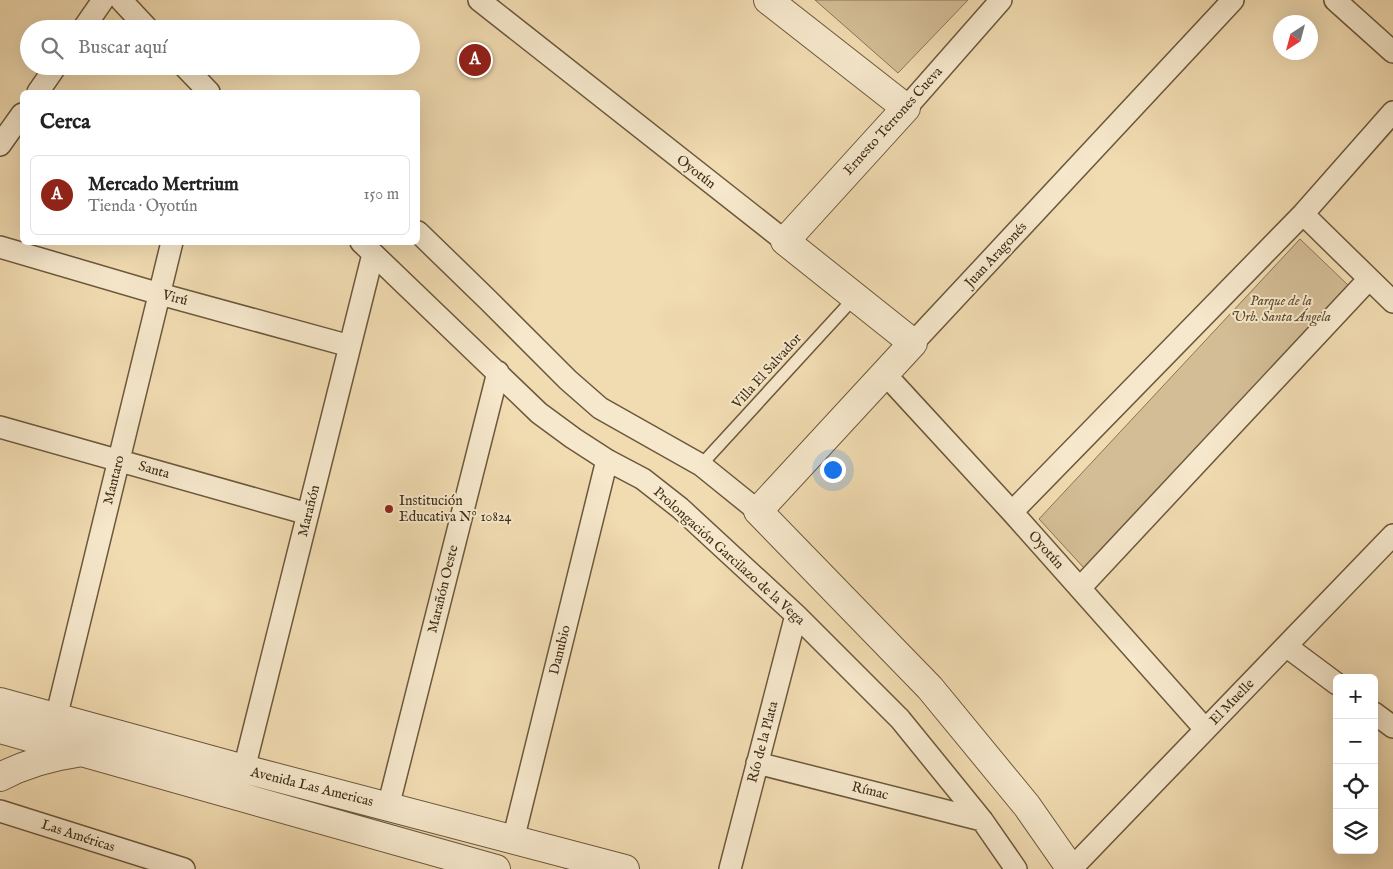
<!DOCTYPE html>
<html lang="es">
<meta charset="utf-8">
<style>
body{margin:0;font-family:"IM FELL English",serif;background:#f6f6f6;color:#222}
.controls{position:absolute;right:15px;bottom:15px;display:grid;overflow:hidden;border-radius:8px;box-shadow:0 5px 20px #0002}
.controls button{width:45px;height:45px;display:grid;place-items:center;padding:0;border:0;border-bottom:1px solid #e0e0e0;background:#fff;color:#222;font:25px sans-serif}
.compass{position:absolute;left:1273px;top:15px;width:45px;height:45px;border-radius:50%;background:#fff;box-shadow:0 5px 20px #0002;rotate:216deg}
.you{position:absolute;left:832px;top:469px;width:18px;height:18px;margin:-12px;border:4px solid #fff;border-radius:50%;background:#1a73e8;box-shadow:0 0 0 8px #1a73e833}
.badge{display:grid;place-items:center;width:32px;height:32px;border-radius:50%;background:#8f2418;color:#fff;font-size:16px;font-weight:700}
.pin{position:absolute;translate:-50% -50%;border:2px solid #fff;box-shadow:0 1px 5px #0006}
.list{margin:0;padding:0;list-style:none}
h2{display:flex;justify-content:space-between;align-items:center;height:65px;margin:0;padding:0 20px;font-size:21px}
h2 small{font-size:16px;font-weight:400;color:#767676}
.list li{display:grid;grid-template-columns:32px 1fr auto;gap:15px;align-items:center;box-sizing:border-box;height:80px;margin:0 10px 10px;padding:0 10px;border:1px solid #e0e0e0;border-radius:8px}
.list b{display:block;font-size:19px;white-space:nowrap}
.list p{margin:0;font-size:16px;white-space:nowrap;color:#767676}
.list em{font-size:16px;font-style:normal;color:#767676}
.icon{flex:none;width:28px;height:28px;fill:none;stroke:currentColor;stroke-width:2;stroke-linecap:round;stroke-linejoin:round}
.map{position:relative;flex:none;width:1393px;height:869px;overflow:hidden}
.search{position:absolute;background:#fff;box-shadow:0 5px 20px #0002;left:20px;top:20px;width:400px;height:55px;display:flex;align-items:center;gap:12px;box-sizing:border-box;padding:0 18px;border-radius:28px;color:#767676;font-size:19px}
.panel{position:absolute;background:#fff;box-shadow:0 5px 20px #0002;left:20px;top:90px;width:400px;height:155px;border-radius:8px}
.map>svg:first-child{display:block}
</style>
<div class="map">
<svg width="1393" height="869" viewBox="0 0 1393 869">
<rect width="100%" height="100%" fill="#f1dbb1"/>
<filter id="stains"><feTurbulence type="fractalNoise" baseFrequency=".004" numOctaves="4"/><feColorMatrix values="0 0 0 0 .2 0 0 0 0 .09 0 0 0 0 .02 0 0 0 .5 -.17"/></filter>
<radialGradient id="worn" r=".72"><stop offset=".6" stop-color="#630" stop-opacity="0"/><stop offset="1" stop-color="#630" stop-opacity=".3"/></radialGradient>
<path fill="#d3bd96" stroke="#897556" d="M815 0H968L898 73Z
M1300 239 1349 286 1084 568 1039 519Z"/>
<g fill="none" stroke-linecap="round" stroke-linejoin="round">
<g stroke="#6c583c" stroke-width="14">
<path id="service" d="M701 465 855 297"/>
</g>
<g stroke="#6c583c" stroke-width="24">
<path id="minor" d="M121 0 148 29
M479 0 785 241
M1335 0 1393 52
M83 29 103 0
M184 66 209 92
M38 92 56 66
M906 108 1001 0
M0 145 22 114
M1303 214 1393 302
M418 232 488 300 568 380 600 408 701 465 758 511
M361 242 539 413 573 438 607 460 643 479 680 508 796 615 900 719 982 820 1016 869
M0 247 160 294 350 346
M913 343 1233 0
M885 374 1012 512 1205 729
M0 427 308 514
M1012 512 1303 214 1393 112
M1080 588 1369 279
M1286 646 1337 684
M1374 713 1393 727
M56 718 172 242
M757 763 982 820
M244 769 373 254
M388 807 498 372
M0 811 184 869
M513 840 607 460
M730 869 796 615
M1071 869 1393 535"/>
</g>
<g stroke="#6c583c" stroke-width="30">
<path id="tertiary" d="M768 0 906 108 785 241 913 343 758 511 930 688 1027 806 1071 869
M0 702 244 769 625 869
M0 729 496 869
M0 777C25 764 49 757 77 753"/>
</g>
<use href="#service" stroke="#f6e8cc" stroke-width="11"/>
<use href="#minor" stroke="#f6e8cc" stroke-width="21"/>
<use href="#tertiary" stroke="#f6e8cc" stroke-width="28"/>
</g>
<circle fill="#8f2418" stroke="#f6e8cc" stroke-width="2" cx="389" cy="509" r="5"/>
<g text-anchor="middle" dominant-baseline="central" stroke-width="4" stroke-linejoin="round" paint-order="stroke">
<g font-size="14" fill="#3f2d15" stroke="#f6e8cc">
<text transform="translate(893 121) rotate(-48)">Ernesto Terrones Cueva</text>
<text transform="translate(696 172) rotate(38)">Oyotún</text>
<text transform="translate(996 255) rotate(-47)">Juan Aragonés</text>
<text transform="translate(175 298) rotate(15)">Virú</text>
<text transform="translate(767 371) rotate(-48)">Villa El Salvador</text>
<text transform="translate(154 470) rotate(16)">Santa</text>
<text transform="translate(114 480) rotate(-76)">Mantaro</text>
<text transform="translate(309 511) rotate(-76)">Marañón</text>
<text transform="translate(1046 550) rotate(48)">Oyotún</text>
<text transform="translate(729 556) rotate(42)">Prolongación Garcilazo de la Vega</text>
<text transform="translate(443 589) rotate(-76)">Marañón Oeste</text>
<text transform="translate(560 650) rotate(-76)">Danubio</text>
<text transform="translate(1232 702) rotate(-46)">El Muelle</text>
<text transform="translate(763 742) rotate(-75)">Río de la Plata</text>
<text transform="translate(312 787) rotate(14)">Avenida Las Americas</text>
<text transform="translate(870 791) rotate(14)">Rímac</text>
<text transform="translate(78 836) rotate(18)">Las Américas</text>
</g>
<g font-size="14" font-style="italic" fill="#5d4a2f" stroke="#f6e8cc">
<text x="1281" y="301">Parque de la<tspan x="1281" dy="16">Urb. Santa Ángela</tspan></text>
</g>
<g font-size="14" fill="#3f2d15" stroke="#f6e8cc" text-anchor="start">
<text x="399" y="501">Institución<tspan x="399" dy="16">Educativa Nº 10824</tspan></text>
</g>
</g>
<rect width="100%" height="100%" filter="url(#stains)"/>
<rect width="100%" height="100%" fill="url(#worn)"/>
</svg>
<div class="controls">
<button>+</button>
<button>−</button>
<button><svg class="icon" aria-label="locate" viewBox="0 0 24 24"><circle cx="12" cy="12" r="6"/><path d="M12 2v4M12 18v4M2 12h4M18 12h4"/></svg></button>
<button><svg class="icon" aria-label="layers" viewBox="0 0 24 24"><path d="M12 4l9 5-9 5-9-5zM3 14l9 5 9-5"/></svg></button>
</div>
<svg class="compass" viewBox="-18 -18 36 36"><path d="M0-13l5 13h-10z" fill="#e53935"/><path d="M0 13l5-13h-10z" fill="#767676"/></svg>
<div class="you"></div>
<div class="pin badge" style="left:475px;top:60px">A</div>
<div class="search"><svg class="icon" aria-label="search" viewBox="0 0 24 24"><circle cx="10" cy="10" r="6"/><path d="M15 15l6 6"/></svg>Buscar aquí</div>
<section class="panel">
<h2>Cerca<small></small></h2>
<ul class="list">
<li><span class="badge">A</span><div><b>Mercado Mertrium</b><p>Tienda · Oyotún</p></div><em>150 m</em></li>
</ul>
</section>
</div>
